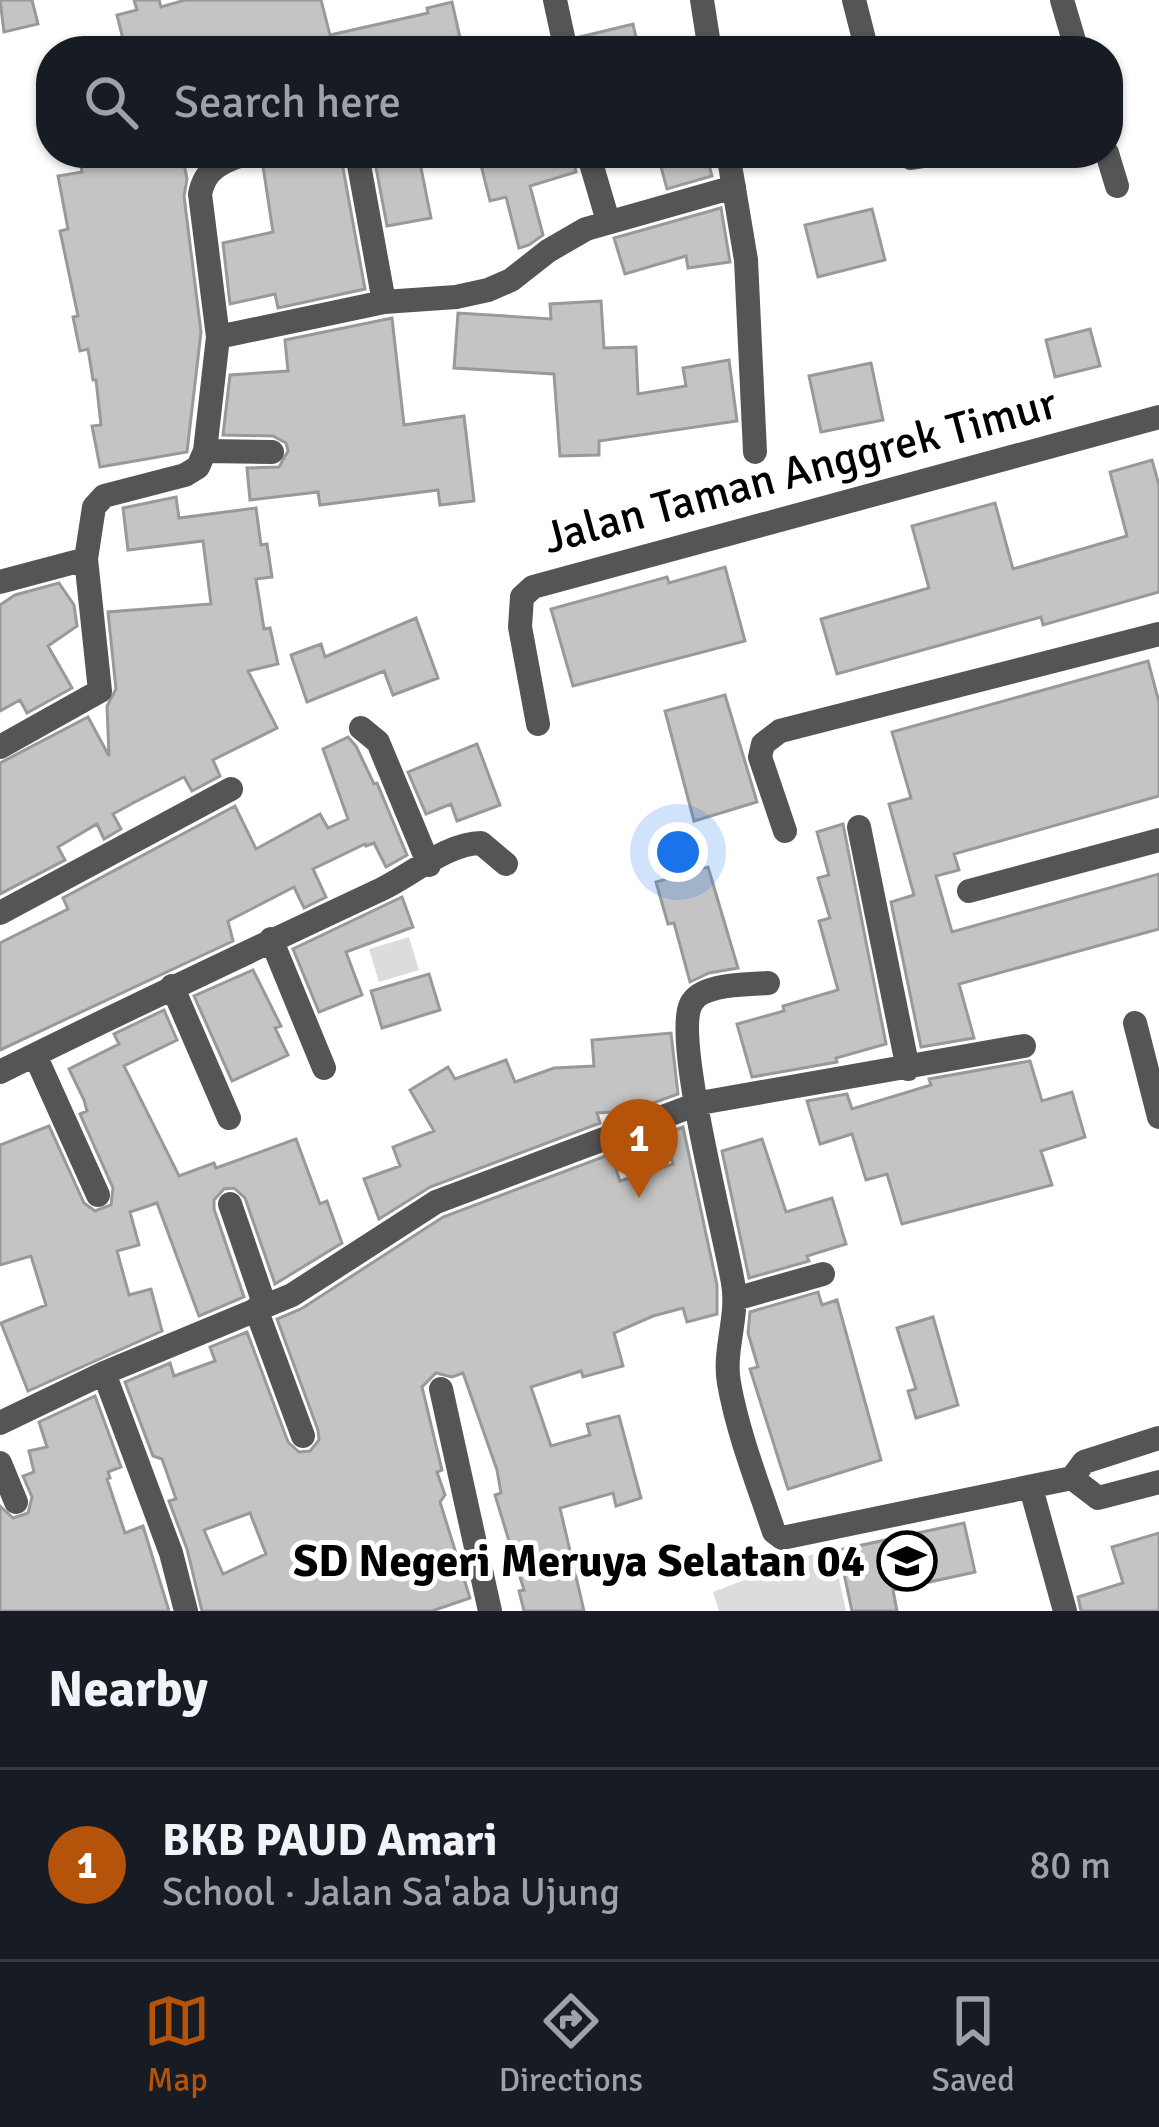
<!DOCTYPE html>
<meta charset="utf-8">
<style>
body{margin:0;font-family:Signika,sans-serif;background:#242831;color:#f1f3f6}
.you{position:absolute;left:678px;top:852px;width:42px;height:42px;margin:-30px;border:9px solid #fff;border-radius:50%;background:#1a73e8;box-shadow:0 0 0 18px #1a73e833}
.badge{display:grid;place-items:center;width:78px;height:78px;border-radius:50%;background:#b45309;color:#fff;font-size:39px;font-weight:700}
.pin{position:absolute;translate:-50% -99px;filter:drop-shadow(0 3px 6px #0008)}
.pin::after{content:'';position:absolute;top:63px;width:42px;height:36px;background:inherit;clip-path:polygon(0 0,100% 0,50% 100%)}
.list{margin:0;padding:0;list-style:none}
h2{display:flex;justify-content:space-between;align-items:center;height:156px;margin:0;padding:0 48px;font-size:51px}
h2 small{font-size:39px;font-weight:400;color:#9ea1a6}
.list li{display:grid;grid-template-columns:78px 1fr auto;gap:36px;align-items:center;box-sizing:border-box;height:192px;padding:0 48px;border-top:3px solid #363941}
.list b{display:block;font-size:45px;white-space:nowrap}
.list p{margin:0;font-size:39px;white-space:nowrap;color:#9ea1a6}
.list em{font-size:39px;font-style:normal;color:#9ea1a6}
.icon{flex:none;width:66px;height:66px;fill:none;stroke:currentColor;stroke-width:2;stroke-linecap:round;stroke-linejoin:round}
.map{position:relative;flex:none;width:1159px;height:1611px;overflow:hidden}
.search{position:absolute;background:#171b24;box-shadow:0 3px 9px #0004;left:36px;right:36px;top:36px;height:132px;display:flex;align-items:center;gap:30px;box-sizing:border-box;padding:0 42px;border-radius:48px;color:#9ea1a6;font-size:45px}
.sheet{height:348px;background:#171b24}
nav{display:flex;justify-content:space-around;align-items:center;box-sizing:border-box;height:168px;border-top:3px solid #363941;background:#171b24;font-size:33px;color:#9ea1a6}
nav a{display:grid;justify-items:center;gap:6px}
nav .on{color:#b45309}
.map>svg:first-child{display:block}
</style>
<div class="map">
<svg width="1159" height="1611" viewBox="0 0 1159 1611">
<rect width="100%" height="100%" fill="#fff"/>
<path fill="#dcdcdc" d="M409 937 419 970 379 982 369 949Z
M832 1547 846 1611H719L713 1592Z"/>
<path fill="#c4c4c4" stroke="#999" stroke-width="3" fill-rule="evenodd" d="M0 0H32L38 24 4 32Z
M134 0H159L161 7 185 0H321L330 35 428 13 427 8 452 2 463 51H126L117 15 137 10Z
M633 24 639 51H582L580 37Z
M79 153H182L187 179 184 196 201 332 187 452 100 467 92 426 101 425 96 380H93L88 349 80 351 73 317 78 316 60 231 68 229 58 176 82 172Z
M261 153H304V162L348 153 343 168 365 289 278 308 275 294 230 304 223 243 273 232Z
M370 153H418L431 218 387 226 375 162Z
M478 153H572L576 172 530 186 543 235 529 245 519 248 506 197 490 201Z
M706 154 712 176 667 189 661 167Z
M721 208 730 262 688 268 686 256 625 274 614 238Z
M872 209 885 260 818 277 805 225Z
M601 301 604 348 636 347 638 394 686 386 683 368 729 360 737 421 599 441V455L560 456 554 374 454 368 458 313 551 319 550 304Z
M392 318 404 425 464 416 474 501 440 505 438 490 320 505 318 492 250 500 247 468 279 467 288 451 286 443 273 436 223 435 230 375 288 371 285 340Z
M1090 329 1100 366 1055 377 1046 340Z
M871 363 883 420 821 432 809 376Z
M1152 460 1159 485V592L1043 625 1041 617 837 674 821 619 929 588 912 526 995 503 1013 569 1127 536 1110 472Z
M176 497 179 518 256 508 261 545 267 544 272 577 256 579 264 629 270 628 278 664 248 671 277 728 213 760 220 776 192 791 184 777 133 803 113 814 121 829 104 839 97 824 58 847 65 860 0 894V763L88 717 109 756 107 706 116 689 108 612 211 604 203 541 128 550 123 508Z
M725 567 745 641 573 686 551 609 667 577 669 583Z
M59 583 74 605 77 626 48 646 72 688 27 713 20 700 0 711V605L15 595Z
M416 618 438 678 393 695 384 671 307 702 291 655 321 644 325 657Z
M1148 661 1159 702V796L954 854 959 870 936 876 952 932 1159 874V929L959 984 974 1038 921 1047 891 902 914 895 889 804 911 798 892 732Z
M725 695 757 802 694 821 665 711Z
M348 737 356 746 374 784 377 783 407 855 386 867 374 843 366 846 365 844 313 869 326 897 304 908 294 887 228 921 233 941 0 1050V943L68 909 63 898 235 806 256 849 320 814 328 828 348 819 323 749Z
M477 744 500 805 457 821 451 804 426 814 408 772Z
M843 824 886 1044 836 1058 837 1062 752 1077 737 1024 784 1011 783 1006 838 990 819 921 830 918 818 878 829 875 817 832Z
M708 867 738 968 709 973 690 982 674 923 668 924 656 882Z
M402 897 413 927 346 952 362 995 319 1012 293 949Z
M253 970 281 1026 275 1028 288 1055 232 1081 194 996Z
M429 974 440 1010 382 1028 371 991Z
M164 1010 177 1040 124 1066 179 1176 214 1163 216 1168 296 1139 320 1204 327 1201 342 1243 275 1284 245 1198 234 1188 224 1189 214 1200V1209L244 1297 199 1316 157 1203 130 1212 139 1245 117 1251 129 1295 151 1289 162 1331 28 1391 1 1323 46 1305 31 1256 0 1265V1145L49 1126 84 1203 95 1211 111 1205 113 1188 80 1114 87 1111 84 1100 69 1069 119 1044 114 1034Z
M671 1033 678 1094 631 1111 597 1113 600 1123 430 1187 379 1219 364 1179 400 1166 393 1147 434 1131 410 1090 448 1067 455 1079 506 1060 515 1082 554 1068 594 1066 592 1040Z
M1030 1061 1042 1101 1072 1092 1085 1137 1041 1151 1052 1185 902 1224 887 1174 866 1180 852 1134 820 1144 807 1101 847 1094 852 1109 931 1085 929 1079Z
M683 1127 717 1285V1314L687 1322 683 1308 653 1316 614 1333 623 1366 583 1377 581 1371 531 1387 551 1446 590 1435 587 1424 619 1416 641 1498 616 1506 613 1493 560 1508 584 1611H524L519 1591 524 1590 495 1495 501 1493 497 1470 463 1373 452 1377 436 1373 422 1387 442 1470 437 1472 445 1495 440 1502 470 1598 432 1611H202L187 1549 169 1501 176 1499 162 1459 153 1456 125 1382 170 1363 174 1376 215 1361 210 1347 247 1332 288 1442 299 1452 310 1451 319 1440 318 1430 277 1319 301 1309 443 1217 611 1154 620 1181 673 1164 665 1134ZM250 1513 266 1554 223 1574 204 1530Z
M762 1139 786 1212 832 1198 846 1244 807 1256 809 1261 749 1278 722 1151Z
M818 1292 822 1305 837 1300 881 1460 788 1489 750 1369 758 1367 748 1333 750 1312Z
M933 1317 958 1405 916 1418 908 1391 916 1389 897 1328Z
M95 1396 121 1467 108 1472 110 1478 107 1479 125 1533 143 1526 169 1611H0V1506L13 1518 28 1513 32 1497 23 1476 34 1472 29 1451 47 1447 39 1422Z
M964 1523 975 1572 893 1590 897 1611H852L839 1550Z
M1159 1533V1611H1081L1078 1597 1123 1583 1112 1547Z"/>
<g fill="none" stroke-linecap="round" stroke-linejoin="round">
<path stroke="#555" stroke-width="24" d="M555 0 566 51
M702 0 710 51
M854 0 867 51
M1062 0 1077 51
M588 153 608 221
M728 153 746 260 755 452
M901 153 911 158 944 153
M1107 153 1117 186
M359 165 384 302
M218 337 384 302 456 297 488 290 511 280 548 251 586 229 734 187
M205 451 272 452
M0 582 86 559
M538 724 520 627 522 597 533 587 1159 417
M361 728 378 742 429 865
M0 747 100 691 86 559 94 507 104 496 185 475 198 467 205 451 218 337 200 194C205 168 222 162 245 154
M859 827 908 1069
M785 831 760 757 763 744 780 731 1159 634
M969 891 1159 840
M0 913 231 789
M271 939 324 1068
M768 983C747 985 701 983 691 1004 673 1038 725 1234 733 1283 739 1317 723 1350 729 1383 738 1434 758 1484 774 1532L782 1538 1072 1478
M172 986 229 1118
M1135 1023 1159 1117
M35 1055 98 1195
M0 1072C127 1009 254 949 382 889 411 875 448 843 481 843L506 864
M230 1204 265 1306
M735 1299 823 1274
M256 1309 303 1436
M104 1373 171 1553 186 1611
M441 1389 490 1611
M0 1423 104 1373 292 1295 436 1202 700 1103 1024 1046
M0 1463 16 1502
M1072 1478 1084 1462 1159 1438
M1072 1478 1098 1498 1159 1482
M1031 1488 1065 1611"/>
</g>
<defs>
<g id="school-ring" transform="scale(3)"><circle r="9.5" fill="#fff" stroke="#000" stroke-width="1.5"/><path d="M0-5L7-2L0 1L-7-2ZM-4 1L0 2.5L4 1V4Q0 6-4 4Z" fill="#000"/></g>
</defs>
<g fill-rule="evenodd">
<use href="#school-ring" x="907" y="1561"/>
</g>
<g text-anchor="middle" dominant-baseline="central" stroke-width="10" stroke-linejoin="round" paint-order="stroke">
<g font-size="45" fill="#000" stroke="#fff">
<text transform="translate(800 471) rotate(-15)">Jalan Taman Anggrek Timur</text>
</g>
<g font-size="45" font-weight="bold" fill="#000" stroke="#fff" text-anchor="end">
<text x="865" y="1561">SD Negeri Meruya Selatan 04</text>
</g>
</g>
</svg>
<div class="you"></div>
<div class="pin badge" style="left:639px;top:1198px">1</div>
<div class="search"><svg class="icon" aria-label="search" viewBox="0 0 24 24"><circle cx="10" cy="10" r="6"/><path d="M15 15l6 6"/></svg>Search here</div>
</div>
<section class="sheet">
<h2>Nearby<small></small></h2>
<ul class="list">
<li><span class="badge">1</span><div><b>BKB PAUD Amari</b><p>School · Jalan Sa'aba Ujung</p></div><em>80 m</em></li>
</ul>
</section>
<nav>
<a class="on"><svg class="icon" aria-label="map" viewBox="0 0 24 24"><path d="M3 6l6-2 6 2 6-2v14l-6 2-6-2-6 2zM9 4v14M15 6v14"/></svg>Map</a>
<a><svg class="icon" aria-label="directions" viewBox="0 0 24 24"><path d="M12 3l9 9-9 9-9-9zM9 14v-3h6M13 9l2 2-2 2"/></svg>Directions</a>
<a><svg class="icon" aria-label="saved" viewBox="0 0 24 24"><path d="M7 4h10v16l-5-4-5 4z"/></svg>Saved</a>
</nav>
